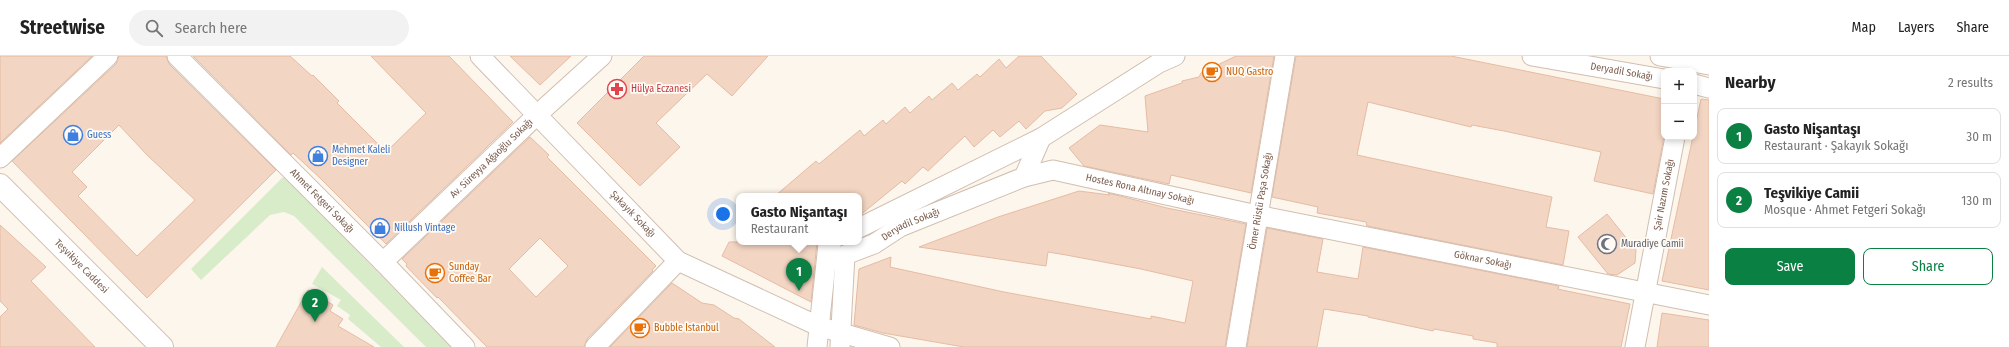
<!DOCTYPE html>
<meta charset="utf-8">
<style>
body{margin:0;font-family:"Fira Sans Condensed",sans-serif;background:#f2f2f2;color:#222}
.controls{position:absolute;right:12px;top:12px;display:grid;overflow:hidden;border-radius:8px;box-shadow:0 2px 6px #0003}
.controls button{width:36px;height:36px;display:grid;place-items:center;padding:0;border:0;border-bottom:1px solid #e0e0e0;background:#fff;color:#222;font:20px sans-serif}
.you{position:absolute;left:723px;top:158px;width:14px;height:14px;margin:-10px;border:3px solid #fff;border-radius:50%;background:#1a73e8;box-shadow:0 0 0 6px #1a73e833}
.badge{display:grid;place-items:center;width:26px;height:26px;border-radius:50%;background:#0b8043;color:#fff;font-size:13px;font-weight:700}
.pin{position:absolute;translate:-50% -33px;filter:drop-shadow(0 1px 2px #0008)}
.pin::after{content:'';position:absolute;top:21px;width:14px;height:12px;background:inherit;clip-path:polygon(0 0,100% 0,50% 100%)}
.popup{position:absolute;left:736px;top:137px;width:126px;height:52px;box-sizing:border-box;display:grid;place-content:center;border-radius:8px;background:#fff;filter:drop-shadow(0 1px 3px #0005);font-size:13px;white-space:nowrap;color:#767676}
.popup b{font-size:15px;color:#222}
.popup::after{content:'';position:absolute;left:50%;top:100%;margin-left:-8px;border:8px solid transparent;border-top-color:#fff}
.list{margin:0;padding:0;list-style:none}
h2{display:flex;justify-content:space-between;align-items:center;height:52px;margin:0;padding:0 16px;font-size:17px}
h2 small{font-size:13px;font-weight:400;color:#767676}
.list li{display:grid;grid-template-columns:26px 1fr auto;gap:12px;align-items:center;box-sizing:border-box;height:56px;margin:0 8px 8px;padding:0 8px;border:1px solid #e0e0e0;border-radius:8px}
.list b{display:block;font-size:15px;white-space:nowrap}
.list p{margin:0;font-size:13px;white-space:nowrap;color:#767676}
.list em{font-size:13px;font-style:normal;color:#767676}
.actions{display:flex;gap:8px;padding:12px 16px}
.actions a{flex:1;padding:9px 0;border:1px solid #0b8043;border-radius:8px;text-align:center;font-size:14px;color:#0b8043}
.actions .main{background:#0b8043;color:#fff}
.icon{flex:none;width:22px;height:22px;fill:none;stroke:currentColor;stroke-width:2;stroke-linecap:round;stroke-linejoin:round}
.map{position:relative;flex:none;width:1709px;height:291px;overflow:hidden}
header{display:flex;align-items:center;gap:24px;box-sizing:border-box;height:56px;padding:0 20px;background:#fff;border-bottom:1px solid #e0e0e0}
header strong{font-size:19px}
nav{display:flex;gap:22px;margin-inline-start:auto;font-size:14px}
.search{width:280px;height:36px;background:#f2f2f2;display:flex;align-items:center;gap:10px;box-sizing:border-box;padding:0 14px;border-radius:22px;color:#767676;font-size:15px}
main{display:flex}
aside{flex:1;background:#fff}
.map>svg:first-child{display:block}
</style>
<header>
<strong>Streetwise</strong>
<div class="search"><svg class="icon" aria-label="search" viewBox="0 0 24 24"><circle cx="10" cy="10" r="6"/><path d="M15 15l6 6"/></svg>Search here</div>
<nav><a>Map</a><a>Layers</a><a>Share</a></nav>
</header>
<main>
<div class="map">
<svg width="1709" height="291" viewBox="0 0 1709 291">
<rect width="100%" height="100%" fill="#fdf6ec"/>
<path fill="#d8ecc9" d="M284 120 451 291H426L294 160 284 156 270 159 201 224 191 213Z
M322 211 404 291H381L348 263 350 259 337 250 341 244 312 228Z"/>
<path fill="#f3d5c3" stroke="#e6bba3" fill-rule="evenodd" d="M0 0H92L0 87Z
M119 0H166L169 8 276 114 147 242 12 105 116 8ZM119 69 147 99 195 144 137 200 78 140 87 131 72 116Z
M193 0H290L312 20 313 19 339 45 337 47 386 96 426 57 371 0H449L513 66 386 188 320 122 293 97 291 99Z
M510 0H571L540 29Z
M644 0H768L732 40 707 18 656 67 680 91 640 130 577 67Z
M1019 0H1041L1077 38 1062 52 1045 55 1026 73 1019 65 1000 81 993 74 974 91 965 80 928 115 923 111 905 128 902 125 859 160V140H775L816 105 819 108 860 74 864 80 883 64 886 68 905 51 910 57 929 40 932 44 952 27 958 34 977 18 980 21 999 3 1006 12Z
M1236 0H1274L1251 137 1171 119 1169 128 1084 110 1069 92 1100 69 1148 76 1145 40 1182 27V25L1199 21 1201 17Z
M1296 0H1451L1664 43V80L1653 138 1594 125 1601 96 1504 75 1472 69 1471 71 1368 46 1357 99 1552 141 1546 171 1569 175 1563 209 1367 170 1366 166 1317 157 1318 151 1272 141Z
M1701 43 1709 44V234L1662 225Z
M530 81 549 99 547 101 656 210 652 214 653 215 587 283 584 291H487L438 241 437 242 406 210 407 208 402 203ZM540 182 568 210 536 241 509 213Z
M1079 135 1110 139 1108 137 1167 152 1246 168 1225 291H964L883 277 854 269 859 213 891 201 890 211 1004 236 1151 263V260L1185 267 1193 225 1141 213 1066 199 1048 196 1046 210 919 191 998 161Z
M1607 158 1636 194 1635 207 1617 219 1608 218 1578 181Z
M0 169 46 211 31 225 95 291H0V261L8 253 0 245Z
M1267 172 1323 183 1317 216 1358 223 1363 191 1559 230 1558 233 1562 234 1630 248 1621 291H1497V287L1473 283V280L1434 273 1433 275 1368 261V260L1324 253 1317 291H1247Z
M729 186H817L811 246 722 200Z
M672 227 702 247 714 249 734 262 739 263 775 291H610Z
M308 234 333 249 330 255 343 263 338 270 374 291H276Z
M1662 257 1709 264V291H1657Z"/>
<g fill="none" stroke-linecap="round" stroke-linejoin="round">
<g stroke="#d1beb0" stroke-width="21">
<g id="minor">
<path id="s1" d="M177 0 383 206 465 291"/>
<path id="s2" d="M480 0 678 205 818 270 890 291"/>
<path id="s3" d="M1532 0 1664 23"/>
<path d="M1660 0 1709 9"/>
<path d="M1694 28 1709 32"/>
<path d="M0 102 108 0"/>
<path id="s4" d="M1024 121 1053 114 1257 159 1709 249"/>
<path d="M859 172 1041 82 1159 7 1175 0"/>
<path id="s5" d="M383 206 538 58 602 0"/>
<path id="s6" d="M840 290 845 199 874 188 900 171 1024 121 1041 82"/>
<path d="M595 291 678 205"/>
<path d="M817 291 828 188 832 186"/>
<path id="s7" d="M1236 291 1285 0"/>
<path id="s8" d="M1635 291 1675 81"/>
</g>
</g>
<g stroke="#d6c0b0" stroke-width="24">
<g id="secondary">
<path id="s9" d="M0 129 162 291"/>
</g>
</g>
<use href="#minor" stroke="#fff" stroke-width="19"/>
<use href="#secondary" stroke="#fff" stroke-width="22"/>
</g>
<defs>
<g id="cafe-ring" transform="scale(1)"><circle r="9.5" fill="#fffaf3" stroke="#e8710a" stroke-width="1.5"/><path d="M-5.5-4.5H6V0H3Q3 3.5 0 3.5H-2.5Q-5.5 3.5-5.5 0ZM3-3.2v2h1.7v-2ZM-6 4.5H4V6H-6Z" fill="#e8710a"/></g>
<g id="pharmacy-ring" transform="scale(1)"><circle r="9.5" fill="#fffaf3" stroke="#e0444e" stroke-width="1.5"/><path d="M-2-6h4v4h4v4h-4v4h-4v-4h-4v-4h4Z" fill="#e0444e"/></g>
<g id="shop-ring" transform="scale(1)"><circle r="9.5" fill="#fffaf3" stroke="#3f7fe0" stroke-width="1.5"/><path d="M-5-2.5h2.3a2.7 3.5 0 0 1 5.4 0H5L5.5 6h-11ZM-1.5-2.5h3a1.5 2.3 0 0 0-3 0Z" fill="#3f7fe0"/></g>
<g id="mosque-ring" transform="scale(1)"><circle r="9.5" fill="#fffaf3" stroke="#6b7280" stroke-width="1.5"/><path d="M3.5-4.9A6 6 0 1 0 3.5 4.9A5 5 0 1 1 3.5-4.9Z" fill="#6b7280"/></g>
</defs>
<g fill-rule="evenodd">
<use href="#cafe-ring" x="1212" y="16"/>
<use href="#pharmacy-ring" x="617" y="33"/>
<use href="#shop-ring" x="73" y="79"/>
<use href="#shop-ring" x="318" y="100"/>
<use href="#shop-ring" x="380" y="172"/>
<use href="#mosque-ring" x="1607" y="188"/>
<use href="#cafe-ring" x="435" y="217"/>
<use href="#cafe-ring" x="640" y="272"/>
</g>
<g text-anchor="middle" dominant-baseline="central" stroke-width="3.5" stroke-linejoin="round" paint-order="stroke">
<g font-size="10" fill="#c56008" stroke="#fffaf3" text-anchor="start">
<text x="1226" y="16">NUQ Gastro</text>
<text x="449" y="211">Sunday<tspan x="449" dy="12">Coffee Bar</tspan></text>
<text x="654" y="272">Bubble Istanbul</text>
</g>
<g font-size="10" fill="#7a5c4d" stroke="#fffaf3">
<text stroke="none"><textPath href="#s3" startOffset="91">Deryadil Sokağı</textPath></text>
<text stroke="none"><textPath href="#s5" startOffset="150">Av. Süreyya Ağaoğlu Sokağı</textPath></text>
<text stroke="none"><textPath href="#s4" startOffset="119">Hostes Rona Altınay Sokağı</textPath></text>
<text stroke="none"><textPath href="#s8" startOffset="155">Şair Nazım Sokağı</textPath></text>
<text stroke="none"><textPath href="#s1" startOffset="205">Ahmet Fetgeri Sokağı</textPath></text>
<text stroke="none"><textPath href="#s7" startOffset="148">Ömer Rüstü Paşa Sokağı</textPath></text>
<text stroke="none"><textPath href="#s2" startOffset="220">Şakayık Sokağı</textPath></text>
<text stroke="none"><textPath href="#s6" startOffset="164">Deryadil Sokağı</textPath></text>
<text stroke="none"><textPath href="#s4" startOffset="469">Göknar Sokağı</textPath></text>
<text stroke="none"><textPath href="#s9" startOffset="115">Teşvikiye Caddesi</textPath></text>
</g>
<g font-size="10" fill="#be3a42" stroke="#fffaf3" text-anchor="start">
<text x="631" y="33">Hülya Eczanesi</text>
</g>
<g font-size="10" fill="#366cbe" stroke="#fffaf3" text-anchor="start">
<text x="87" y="79">Guess</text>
<text x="332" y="94">Mehmet Kaleli<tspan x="332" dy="12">Designer</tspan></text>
<text x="394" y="172">Nillush Vintage</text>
</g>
<g font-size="10" fill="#5b616d" stroke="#fffaf3" text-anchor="start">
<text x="1621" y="188">Muradiye Camii</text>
</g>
</g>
</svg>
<div class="controls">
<button>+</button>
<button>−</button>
</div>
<div class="you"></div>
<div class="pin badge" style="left:799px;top:235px">1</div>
<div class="popup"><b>Gasto Nişantaşı</b>Restaurant</div>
<div class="pin badge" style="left:315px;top:266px">2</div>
</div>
<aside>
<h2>Nearby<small>2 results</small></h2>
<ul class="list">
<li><span class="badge">1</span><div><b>Gasto Nişantaşı</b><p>Restaurant · Şakayık Sokağı</p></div><em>30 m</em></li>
<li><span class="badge">2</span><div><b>Teşvikiye Camii</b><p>Mosque · Ahmet Fetgeri Sokağı</p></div><em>130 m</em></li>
</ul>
<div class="actions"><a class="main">Save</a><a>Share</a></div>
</aside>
</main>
